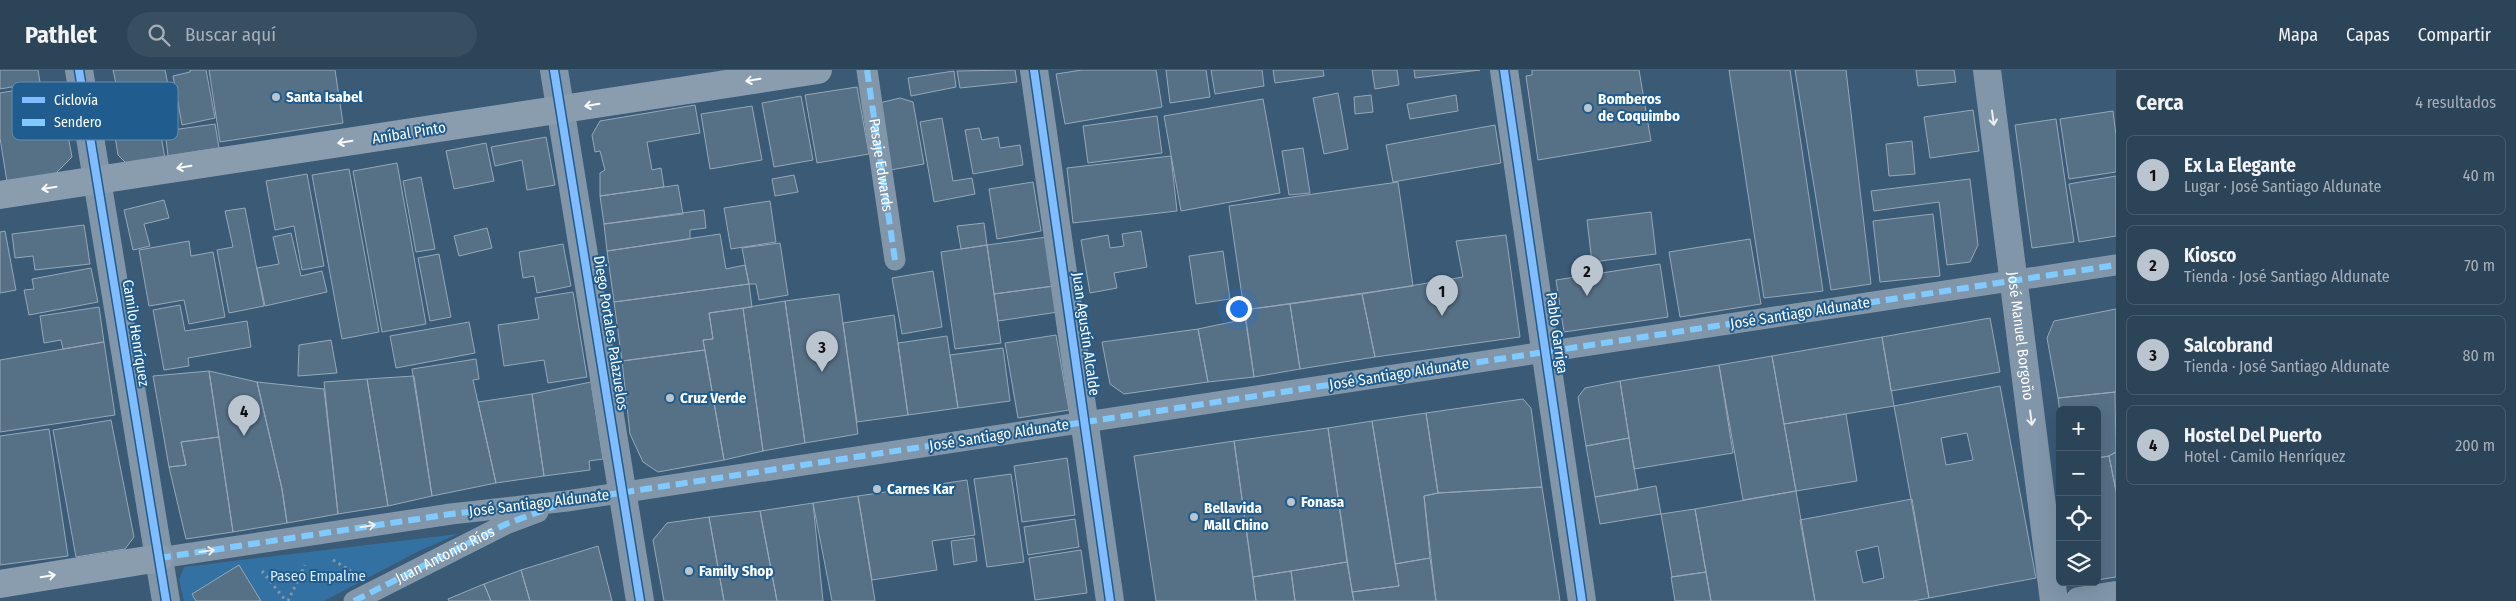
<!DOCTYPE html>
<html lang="es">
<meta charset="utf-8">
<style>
body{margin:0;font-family:"Fira Sans Condensed",sans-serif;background:#384e61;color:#f1f3f6}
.controls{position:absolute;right:15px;bottom:15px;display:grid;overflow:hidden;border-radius:8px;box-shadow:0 5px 20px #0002}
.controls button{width:45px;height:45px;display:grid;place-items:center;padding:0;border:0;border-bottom:1px solid #485c6e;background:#2c4458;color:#f1f3f6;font:25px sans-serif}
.you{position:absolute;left:1238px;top:238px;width:18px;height:18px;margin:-12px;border:4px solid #fff;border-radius:50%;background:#1a73e8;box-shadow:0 0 0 8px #1a73e833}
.badge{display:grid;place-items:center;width:32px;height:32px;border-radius:50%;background:#bac5cf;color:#111;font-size:16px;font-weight:700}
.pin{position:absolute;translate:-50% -41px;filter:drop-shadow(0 1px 2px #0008)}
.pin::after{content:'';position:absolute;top:26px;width:18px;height:15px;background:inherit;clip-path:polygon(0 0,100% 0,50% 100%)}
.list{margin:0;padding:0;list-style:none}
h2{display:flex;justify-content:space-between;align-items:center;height:65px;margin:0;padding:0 20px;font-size:21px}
h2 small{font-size:16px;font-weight:400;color:#a6b0ba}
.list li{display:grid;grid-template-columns:32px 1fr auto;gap:15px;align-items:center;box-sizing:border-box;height:80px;margin:0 10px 10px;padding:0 10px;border:1px solid #485c6e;border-radius:8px}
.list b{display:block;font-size:19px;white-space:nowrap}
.list p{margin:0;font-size:16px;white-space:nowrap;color:#a6b0ba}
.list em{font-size:16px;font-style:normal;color:#a6b0ba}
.icon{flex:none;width:28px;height:28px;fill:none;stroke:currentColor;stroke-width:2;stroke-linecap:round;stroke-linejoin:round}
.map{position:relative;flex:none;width:2116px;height:531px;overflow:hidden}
header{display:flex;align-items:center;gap:30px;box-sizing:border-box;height:70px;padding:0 25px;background:#2c4458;border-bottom:1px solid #485c6e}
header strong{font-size:24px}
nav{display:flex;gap:28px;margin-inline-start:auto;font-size:18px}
.search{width:350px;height:45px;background:#384e61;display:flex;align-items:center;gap:12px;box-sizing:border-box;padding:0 18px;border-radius:28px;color:#a6b0ba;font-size:19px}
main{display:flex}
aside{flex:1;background:#2c4458}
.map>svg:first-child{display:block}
</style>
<header>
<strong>Pathlet</strong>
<div class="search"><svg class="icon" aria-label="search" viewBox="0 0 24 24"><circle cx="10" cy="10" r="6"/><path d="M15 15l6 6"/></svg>Buscar aquí</div>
<nav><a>Mapa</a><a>Capas</a><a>Compartir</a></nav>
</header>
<main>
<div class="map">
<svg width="2116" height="531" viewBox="0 0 2116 531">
<rect width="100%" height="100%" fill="#3a5a76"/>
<path fill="#3371a3" d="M458 464 419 481 324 531H184L179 510 184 497Z"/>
<path fill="#567086" stroke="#96a8b8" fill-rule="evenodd" d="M0 0H38L40 12 0 19Z
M113 0H165L169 20 120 31Z
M190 0H206L215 48 182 55 173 6 190 2Z
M209 0H335L343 53 220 72Z
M1015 0 1017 12 960 18 957 1Z
M1082 0H1156L1162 37 1065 54 1056 4Z
M1166 0H1206L1210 27 1170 33Z
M1211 0H1262L1264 16 1215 24Z
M1273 0H1323L1324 6 1275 13Z
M1372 0H1397L1399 15 1375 19Z
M1414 0H1480L1415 8Z
M1532 0H1639L1651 71 1538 90 1526 6 1532 5Z
M1729 0H1790L1823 221 1764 228Z
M1795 0H1846L1871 214 1831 220Z
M1916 0H1954L1956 12 1918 16Z
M954 1 956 17 911 26 908 8Z
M58 13 72 87 55 104 7 112 0 68V23Z
M857 17 869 84 817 93 805 25Z
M1338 23 1348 79 1324 84 1313 28Z
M1371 25 1373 42 1355 44 1354 27Z
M1456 25 1458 41 1410 49 1407 34Z
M801 26 813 90 774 97 762 33Z
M900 28 913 32 924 94 885 101 875 34Z
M1263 29 1280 123 1181 141 1164 46Z
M695 35 700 63 647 72 652 100 661 98 664 117 600 126V103L605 100 600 81 595 82 592 65 600 51Z
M752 36 762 90 710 99 701 44Z
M1973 40 1979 81 1930 88 1924 47Z
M2113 41 2116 65V102L2069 109 2060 49Z
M1157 46 1162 83 1088 93 1083 56Z
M158 47 165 89 128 95 118 85 113 54Z
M942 48 953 111 972 108 975 124 934 132 920 52Z
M2056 49 2074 172 2032 178 2015 55Z
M215 54 219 78 168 86 165 61Z
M1495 55 1501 93 1393 112 1386 75Z
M979 58 982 70 998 67 1000 78 1020 75 1023 95 973 104 965 60Z
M546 67 555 115 527 120 522 90 495 96 491 77Z
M1912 71 1915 104 1889 106 1886 74Z
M486 73 494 111 454 119 446 81Z
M1303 78 1310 123 1289 125 1282 81Z
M1171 86 1177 141 1073 153 1067 98Z
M397 93 426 254 382 262 353 101Z
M349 99 379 262 342 269 312 105Z
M307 104 324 196 302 200 294 156 275 160 266 111Z
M794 105 798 122 775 126 772 109Z
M2116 106V166L2079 172 2069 114Z
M421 107 435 179 416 182 403 111Z
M1970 109 1978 175 1970 192 1947 195 1939 132 1874 141 1871 121Z
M1033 112 1041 161 997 169 989 119Z
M1398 112 1413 216 1244 240 1229 136Z
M678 115 683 144 604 154 600 126Z
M164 130 169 148 144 154 150 176 133 180 124 140Z
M770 131 776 172 731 179 724 138Z
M245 138 264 236 229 243 217 180 233 177 225 141Z
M704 140 706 158 690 160V169L607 181 604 154Z
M1651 142 1656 184 1592 192 1587 150Z
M1933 144 1940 206 1880 212 1873 151Z
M984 153 987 175 961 179 957 156Z
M84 155 90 194 35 200 33 186 15 188 12 164Z
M487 158 492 178 459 186 454 166Z
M5 161 16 220 0 223V162Z
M1141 161 1147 197 1114 203 1117 218 1090 223 1081 170 1108 165 1110 178 1124 176 1122 164Z
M291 163 301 206 322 201 327 222 265 236 257 198 279 194 273 167Z
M720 164 726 199 745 195 749 214 614 232 607 181Z
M1506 165 1520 267 1375 287 1362 224 1463 207 1456 171Z
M1047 167 1054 216 994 224 987 175Z
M1750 169 1761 234 1680 247 1669 182Z
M189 171 191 186 213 182 225 247 189 254 184 230 149 236 139 180Z
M780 173 788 225 759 230 756 214H749L742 178Z
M563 174 571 216 537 223 534 206 523 208 519 182Z
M987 175 1001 273 955 279 941 182Z
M1223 181 1230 229 1196 234 1189 186Z
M439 184 451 247 430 251 418 188Z
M1660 194 1668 247 1564 262 1556 210Z
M91 198 98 232 29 245 24 220 34 219 32 209Z
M933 201 942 257 902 264 892 208Z
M749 214 752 237 709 243 713 269 703 270 705 280 622 291 614 232Z
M1054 216 1058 242 998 251 994 224Z
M573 222 587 307 548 313 544 290 504 296 498 255 539 249 535 228Z
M839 224 858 364 805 373 785 231Z
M1362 224 1375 287 1300 299 1290 234Z
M785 231 805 373 763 381 743 238Z
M1290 234 1300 299 1254 307 1244 240Z
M180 235 185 261 247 251 251 277 188 288 189 296 164 300 153 240Z
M99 237 104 272 63 279 61 270 44 273 40 246Z
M743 238 763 381 724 390 703 270 713 269 709 243Z
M2116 239V322L2058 328 2047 268 2054 251Z
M894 245 908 345 857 352 843 253Z
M1990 248 2000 302 1891 321 1882 267Z
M1246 249 1254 307 1208 312 1198 259Z
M469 252 475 283 396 298 390 266Z
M1198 259 1208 312 1124 324 1110 314 1102 272Z
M1056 265 1069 340 1018 348 1005 273Z
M947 266 958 338 908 345 898 273Z
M1882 267 1894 336 1784 354 1772 286Z
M331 270 337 303 298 306 299 275Z
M104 272 115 345 0 362V290Z
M1003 278 1010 331 958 338 950 285Z
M705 280 724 390 658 402 643 392 630 364 622 291Z
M1772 286 1796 421 1743 430 1719 295Z
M476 289 479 309 473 310 496 413 432 426 412 299Z
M1719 295 1733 383 1634 399 1620 311Z
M209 301 257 312 282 419 287 453 233 462Z
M209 301 219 367 181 372 186 395 169 397 153 306Z
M414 306 432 426 388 436 367 309Z
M367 309 388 436 338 444 324 312Z
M1620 311 1629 368 1586 376 1578 327 1585 318Z
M257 312 324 319 338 444 287 453 282 419Z
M591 312 603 389 589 391 590 400 544 406 532 324Z
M2000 316 2036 508 1929 528 1894 336ZM1967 363 1973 390 1946 395 1941 368Z
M2115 322 2116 382 2109 386 2097 388V340H2060V342L2058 328Z
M532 324 544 406 496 413 478 332Z
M1523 329 1531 338 1542 417 1438 423 1426 343Z
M1426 343 1438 423 1424 426 1430 488 1395 494 1372 351Z
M1846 344 1857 411 1796 421 1784 354Z
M111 350 134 467 125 479 76 487 53 360Z
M1372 351 1399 516 1352 522 1328 358Z
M1328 358 1347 492 1253 507 1234 371Z
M49 359 68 486 0 495V366Z
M219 367 233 462 186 469 169 397 186 395 181 372Z
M1629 368 1638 420 1595 427 1586 376Z
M1234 371 1256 531H1156L1134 386Z
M2116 382V421L2109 386Z
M2109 386 2116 421V507L2097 510V388Z
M1067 388 1075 445 1022 452 1014 396Z
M1011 404 1024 492 987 497 974 409Z
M967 410 975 465 932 471 937 500 872 510 858 426Z
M1656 416 1661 444 1600 454 1595 427Z
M1542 417 1560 531H1436L1424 426 1438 423Z
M1796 421 1815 531H1711L1695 439Z
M858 426 875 531H832L813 433Z
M1912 429 1929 528 1913 531H1815L1800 450ZM1878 476 1884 508 1863 513 1856 481Z
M813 433 823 531H777L760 441Z
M1695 439 1706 502 1672 507 1661 444Z
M760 441 777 531H724L709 447Z
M709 447 724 531H664L653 470 667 453Z
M1075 449 1079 477 1028 485 1024 457Z
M974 468 977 491 954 495 951 471Z
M598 476 612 531H530L521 500Z
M1081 480 1087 523 1035 530 1029 488Z
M1430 488 1436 531H1354L1352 522 1399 516 1395 494Z
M1347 492 1354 531H1295L1291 501Z
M239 495 261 531H196L192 524Z
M521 500 530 531H491L484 514Z
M1291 501 1295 531H1256L1253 507Z
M1706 502 1711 531H1675L1671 507Z
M484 514 491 531H449L448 529Z"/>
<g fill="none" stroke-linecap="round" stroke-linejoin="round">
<path stroke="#8197a9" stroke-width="3" stroke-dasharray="2.5 4" stroke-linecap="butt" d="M333 490 351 501
M262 501 286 531
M288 531 305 495"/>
<path stroke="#8197a9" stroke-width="21" d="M867 0 895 190
M159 488 451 444 567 431 2116 195
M354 531 506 454 538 442"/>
<g stroke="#8197a9" stroke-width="28">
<path d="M1034 0 1110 531"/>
<path d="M1504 0 1582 531"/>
<path id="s1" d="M1987 0 2054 531"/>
</g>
<path stroke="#8197a9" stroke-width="28" d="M79 0 166 531
M554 0 640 531
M2079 531 2116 525"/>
<path stroke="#899dae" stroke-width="28" d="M0 125 818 0
M0 514 159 488"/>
<g stroke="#80caff" stroke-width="6" stroke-dasharray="12 6" stroke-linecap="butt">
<path id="s2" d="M867 0 895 190"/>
<path d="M159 488 451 444 567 431 2116 195"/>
<path id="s3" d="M354 531 506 454 555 436"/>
</g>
<g stroke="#215c8f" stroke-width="11">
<path id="cycleway" d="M79 0 166 531
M554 0 640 531
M1034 0 1110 531
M1504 0 1582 531"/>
</g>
<use href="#cycleway" stroke="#80bcff" stroke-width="8"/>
</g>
<defs><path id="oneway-shaft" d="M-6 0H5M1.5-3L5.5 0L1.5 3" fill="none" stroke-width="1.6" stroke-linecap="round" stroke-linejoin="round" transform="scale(1.25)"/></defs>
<g stroke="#f9fafb">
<use href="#oneway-shaft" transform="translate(753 10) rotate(171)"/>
<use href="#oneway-shaft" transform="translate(592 35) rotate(171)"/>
<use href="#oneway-shaft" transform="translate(345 72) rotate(171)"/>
<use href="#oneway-shaft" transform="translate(184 97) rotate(171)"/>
<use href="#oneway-shaft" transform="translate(49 118) rotate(171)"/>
<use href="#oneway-shaft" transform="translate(48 506) rotate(-9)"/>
</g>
<g stroke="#eceff2">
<use href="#oneway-shaft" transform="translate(1993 48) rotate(82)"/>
<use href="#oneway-shaft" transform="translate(2031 348) rotate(83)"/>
<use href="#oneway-shaft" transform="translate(368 456) rotate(-9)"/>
<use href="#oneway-shaft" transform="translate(207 481) rotate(-8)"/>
</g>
<g fill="#bac5cf" stroke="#215c8f" stroke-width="2">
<circle cx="276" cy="27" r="5"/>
<circle cx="1588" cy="38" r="5"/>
<circle cx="670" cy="328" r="5"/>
<circle cx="877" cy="419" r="5"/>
<circle cx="1291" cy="432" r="5"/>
<circle cx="1194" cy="447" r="5"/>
<circle cx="689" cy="501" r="5"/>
</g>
<g text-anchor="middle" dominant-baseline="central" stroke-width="4" stroke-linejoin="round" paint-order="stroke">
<g font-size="15" font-weight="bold" fill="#fff" stroke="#215c8f" text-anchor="start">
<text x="286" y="27">Santa Isabel</text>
<text x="1598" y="29">Bomberos<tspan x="1598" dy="17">de Coquimbo</tspan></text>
<text x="680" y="328">Cruz Verde</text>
<text x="887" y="419">Carnes Kar</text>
<text x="1301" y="432">Fonasa</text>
<text x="1204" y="438">Bellavida<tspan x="1204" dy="17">Mall Chino</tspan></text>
<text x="699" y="501">Family Shop</text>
</g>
<g font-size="15" fill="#fff" stroke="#215c8f">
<text transform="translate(409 63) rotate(-9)">Aníbal Pinto</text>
<text stroke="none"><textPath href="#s2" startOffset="96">Pasaje Edwards</textPath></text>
<text transform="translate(1800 243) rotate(-9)">José Santiago Aldunate</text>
<text transform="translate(136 263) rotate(81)">Camilo Henríquez</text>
<text transform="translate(611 263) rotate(81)">Diego Portales Palazuelos</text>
<text transform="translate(1557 263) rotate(82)">Pablo Garriga</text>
<text transform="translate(1086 264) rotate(82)">Juan Agustín Alcalde</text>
<text stroke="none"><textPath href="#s1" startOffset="268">José Manuel Borgoño</textPath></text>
<text transform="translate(1399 304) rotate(-9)">José Santiago Aldunate</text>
<text transform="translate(999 365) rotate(-9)">José Santiago Aldunate</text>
<text transform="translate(539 433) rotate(-7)">José Santiago Aldunate</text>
<text stroke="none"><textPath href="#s3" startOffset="102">Juan Antonio Ríos</textPath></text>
</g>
<g font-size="15" fill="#d6e9f9" stroke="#215c8f">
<text x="318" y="506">Paseo Empalme</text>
</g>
</g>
<rect x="12" y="12" width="166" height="58" rx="8" fill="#215c8f" stroke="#648db1" stroke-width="1"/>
<rect x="22" y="27" width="23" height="6" fill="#80bcff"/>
<rect x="22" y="49" width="23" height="7" fill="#80caff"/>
<g font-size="14" fill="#fff">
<text x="54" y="35">Ciclovía</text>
<text x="54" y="57">Sendero</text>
</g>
</svg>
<div class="controls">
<button>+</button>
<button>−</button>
<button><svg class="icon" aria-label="locate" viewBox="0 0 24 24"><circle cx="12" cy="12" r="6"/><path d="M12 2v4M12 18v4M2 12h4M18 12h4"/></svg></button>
<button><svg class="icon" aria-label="layers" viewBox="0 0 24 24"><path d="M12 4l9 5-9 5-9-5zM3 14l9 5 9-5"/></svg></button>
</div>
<div class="you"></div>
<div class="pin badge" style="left:1442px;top:246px">1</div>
<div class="pin badge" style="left:1587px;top:226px">2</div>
<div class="pin badge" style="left:822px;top:302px">3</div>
<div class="pin badge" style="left:244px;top:366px">4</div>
</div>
<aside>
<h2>Cerca<small>4 resultados</small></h2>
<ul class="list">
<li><span class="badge">1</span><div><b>Ex La Elegante</b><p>Lugar · José Santiago Aldunate</p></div><em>40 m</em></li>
<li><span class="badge">2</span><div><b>Kiosco</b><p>Tienda · José Santiago Aldunate</p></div><em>70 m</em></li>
<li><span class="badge">3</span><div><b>Salcobrand</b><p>Tienda · José Santiago Aldunate</p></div><em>80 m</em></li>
<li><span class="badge">4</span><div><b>Hostel Del Puerto</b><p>Hotel · Camilo Henríquez</p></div><em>200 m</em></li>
</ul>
</aside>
</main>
